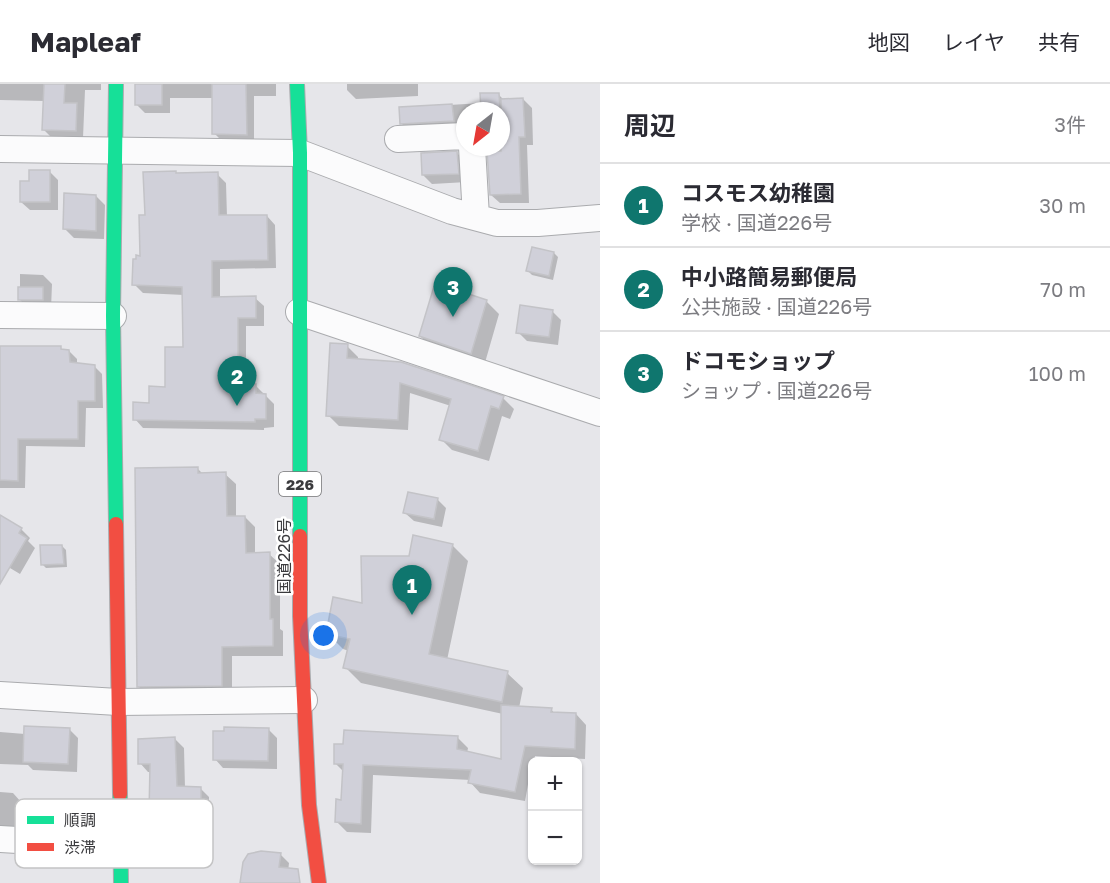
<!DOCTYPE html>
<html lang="ja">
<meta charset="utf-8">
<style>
body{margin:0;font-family:"Golos Text","Noto Sans JP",sans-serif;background:#f2f2f3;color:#2b2b33}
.controls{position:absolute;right:18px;bottom:18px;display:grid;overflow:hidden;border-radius:9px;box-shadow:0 2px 4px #0004}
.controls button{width:54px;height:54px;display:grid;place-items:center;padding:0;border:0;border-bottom:2px solid #e1e1e2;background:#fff;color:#2b2b33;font:30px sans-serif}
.compass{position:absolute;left:456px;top:18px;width:54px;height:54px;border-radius:50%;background:#fff;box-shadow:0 2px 4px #0004;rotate:211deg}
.you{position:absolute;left:324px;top:552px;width:21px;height:21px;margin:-15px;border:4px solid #fff;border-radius:50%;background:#1a73e8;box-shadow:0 0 0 9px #1a73e833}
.badge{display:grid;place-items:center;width:39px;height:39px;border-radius:50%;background:#0f766e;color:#fff;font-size:20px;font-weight:700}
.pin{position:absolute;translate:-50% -50px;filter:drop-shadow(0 2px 3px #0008)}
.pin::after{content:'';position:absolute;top:32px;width:21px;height:18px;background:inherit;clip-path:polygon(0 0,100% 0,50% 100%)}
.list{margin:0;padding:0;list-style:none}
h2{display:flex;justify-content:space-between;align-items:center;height:78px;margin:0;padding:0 24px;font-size:26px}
h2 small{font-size:20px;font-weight:400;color:#7c7c81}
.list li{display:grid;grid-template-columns:39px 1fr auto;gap:18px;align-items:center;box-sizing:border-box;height:84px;padding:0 24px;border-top:2px solid #e1e1e2}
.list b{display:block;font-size:22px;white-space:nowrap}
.list p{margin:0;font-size:20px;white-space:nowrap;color:#7c7c81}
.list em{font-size:20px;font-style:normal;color:#7c7c81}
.map{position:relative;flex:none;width:600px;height:799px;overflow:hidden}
header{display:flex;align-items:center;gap:36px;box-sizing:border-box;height:84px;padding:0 30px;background:#fff;border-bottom:2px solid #e1e1e2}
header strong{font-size:28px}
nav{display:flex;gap:33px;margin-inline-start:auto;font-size:21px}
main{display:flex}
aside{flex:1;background:#fff}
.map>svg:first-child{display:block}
</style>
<header>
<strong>Mapleaf</strong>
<nav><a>地図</a><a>レイヤ</a><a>共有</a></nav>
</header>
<main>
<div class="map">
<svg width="600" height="799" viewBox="0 0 600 799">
<rect width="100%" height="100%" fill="#e6e6ea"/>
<path fill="#0003" d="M0 0H101V6H85L83 54 51 53 43 45 45 17 0 16Z
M135 0H276V12H254V59L223 58 214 49V14H170V29H145L136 20Z
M347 0H418V12L356 15 347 6Z
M498 10 504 16 523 15 532 24 533 61H527L529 119H500L491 111 488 63H501V27H465V46L410 48 401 39 400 24 482 19Z
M457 69 466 78 467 98 432 100 423 91Z
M49 87 58 96V126H30L21 118 31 98Z
M217 90 226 99 227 133 267 132 275 141 276 184 220 185V214H255L264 222V242H246V301H255L274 320V343L264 344V346L143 344 135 335 166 304 185 265 184 211 143 209 134 200 142 173 146 132Z
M96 112 105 121 104 155 74 154 65 145Z
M554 169 558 173 553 196 532 191 528 187Z
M20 190 43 191 52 200 51 225 29 224 20 216Z
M486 217 499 230 484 282 433 265 420 252Z
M552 227 561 236 558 261 527 257 518 248Z
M347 262 358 273V277L503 314 514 325 510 335 502 332 489 377 452 366 441 355 451 322 410 309 408 346 339 342 328 331Z
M0 264H60L64 267H69L77 275V280L94 282 102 290 103 324H86L85 363 26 362 25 404H0Z
M197 384 203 390H225L236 400V433H245L255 443V470H269L280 480V545L283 547V572H232V612L149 613 138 602Z
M437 415 446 424 442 443 414 437 405 429Z
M0 433 21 445 30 454 28 457 35 464 20 490 0 478Z
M452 461 468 477 447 576 507 589 523 604 519 624 551 625 555 630H576L586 641 585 675 535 672 534 678H532L525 717 480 709 470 698 471 696 373 691 371 749 347 748 336 737 342 717 344 688 335 679 344 662 457 653 468 664 467 669 502 677 503 630 361 599 345 583 349 567 343 565 327 549 363 521 410 473Z
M62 462 66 466 67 483 46 484 42 480Z
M69 645 78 654 77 688 33 686 28 681 0 680V648L25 650Z
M268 645 277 654V685L223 684 215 675Z
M175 655 184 664 185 704H200L209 713V739L159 738 150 729 151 688H148L140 679Z
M0 708 13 709 21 718 20 748 0 747Z
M280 770 289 779 288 788 294 799H242Z"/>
<path fill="#d0d0d9" stroke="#c3c3c7" stroke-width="1.5" d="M44 0H65L64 19H77L76 47 42 46Z
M135 0H162V21H135Z
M212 0H246L247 51 212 50Z
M480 9H499L500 27H481Z
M523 14 525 53H519L521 110 490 111 487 67H501V15Z
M452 20 454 37 400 40 399 23Z
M457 67 459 90 422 91 421 69Z
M29 86H50V118H20V97H29Z
M176 87V89L218 88 219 131H267L268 176 212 177V213L256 212V234H238V300H256V309L266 310V335H255V338L133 336V318L149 319V302L165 303V263H183L182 203 132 201 133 175H136V171L140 172 139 131H145L143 88Z
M64 109 96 111V147L63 145Z
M532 163 554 168 549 192 526 187Z
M435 199 487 216 471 270 419 252Z
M18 203H43V216H18Z
M520 221 553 226 549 253 516 249Z
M330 259 348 260 347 274 401 278 504 312 499 325 491 322 478 367 439 356 451 315 400 299 398 336 326 332Z
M0 262H61V265L69 266 70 278 95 281V317H78V355H18V397L0 396Z
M198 383V389L226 388 227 432H245L246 469 270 468V535H273V562L222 563V602L137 603 135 384Z
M408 408 438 414 434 435 403 429Z
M0 431 22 444 19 449 27 454 0 500Z
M413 451 453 460 429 570 508 587 502 618 343 584 350 555 326 550 333 513 362 519 361 472H409Z
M40 461H62L64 480 41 481Z
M501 621 552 624 551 628 576 629 575 665 525 662 515 708 468 699 471 686 363 681 361 740 335 738 336 715 341 716 343 680H334V660H343L344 646 458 652 457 665 501 675Z
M24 642 70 644 68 680 23 678Z
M224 643 269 644 268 677 213 676V647H224Z
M175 653 177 702 201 703V731L149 730 150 680H138V655Z
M261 767 281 769 279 783 298 785 300 799H240L243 778 248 770Z"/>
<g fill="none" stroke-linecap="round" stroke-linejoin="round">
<g stroke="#aaabae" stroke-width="28">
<path id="street" d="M398 55 465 52
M472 63 476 133
M0 65 300 69 452 127 497 139H538L600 134
M299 228 600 329
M0 231 113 232
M0 611 118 618 304 616
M0 755 119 762"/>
</g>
<g stroke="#aaabae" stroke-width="16">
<path id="fast" d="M297 0 300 69V452
M116 440 113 232 116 0
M120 710 121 799"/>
</g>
<g stroke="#aaabae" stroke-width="16">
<path id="jam" d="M116 440 120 710
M300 452V532L309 721 319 799"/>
</g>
<use href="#street" stroke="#fbfbfc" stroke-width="26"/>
<use href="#fast" stroke="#16e098" stroke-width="14"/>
<use href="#jam" stroke="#f24e42" stroke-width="14"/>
</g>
<g text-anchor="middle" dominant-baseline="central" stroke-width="5" stroke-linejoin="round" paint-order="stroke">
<rect fill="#fff" stroke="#757577" stroke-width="1.5" x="279" y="388" width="42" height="24" rx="4.5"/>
<g font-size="15" font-weight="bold" fill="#3a3a3d">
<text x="300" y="400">226</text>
</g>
<g font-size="16" fill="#3a3a3d" stroke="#fff">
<text transform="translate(284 472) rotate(-90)">国道226号</text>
</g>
</g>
<rect x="15" y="715" width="198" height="69" rx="9" fill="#fff" stroke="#c4c4c5" stroke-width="1.5"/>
<rect x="27" y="732" width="27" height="8" fill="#16e098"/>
<rect x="27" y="759" width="27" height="8" fill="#f24e42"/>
<g font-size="16" fill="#3a3a3d">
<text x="64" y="742">順調</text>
<text x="64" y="769">渋滞</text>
</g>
</svg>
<div class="controls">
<button>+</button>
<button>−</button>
</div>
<svg class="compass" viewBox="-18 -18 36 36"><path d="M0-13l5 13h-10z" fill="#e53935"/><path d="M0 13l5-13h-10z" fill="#7c7c81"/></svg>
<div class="you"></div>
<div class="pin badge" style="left:412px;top:531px">1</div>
<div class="pin badge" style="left:237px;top:322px">2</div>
<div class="pin badge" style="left:453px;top:233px">3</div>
</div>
<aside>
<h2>周辺<small>3件</small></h2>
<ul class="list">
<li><span class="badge">1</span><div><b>コスモス幼稚園</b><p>学校 · 国道226号</p></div><em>30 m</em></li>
<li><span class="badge">2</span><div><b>中小路簡易郵便局</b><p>公共施設 · 国道226号</p></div><em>70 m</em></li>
<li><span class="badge">3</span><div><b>ドコモショップ</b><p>ショップ · 国道226号</p></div><em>100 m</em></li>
</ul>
</aside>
</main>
